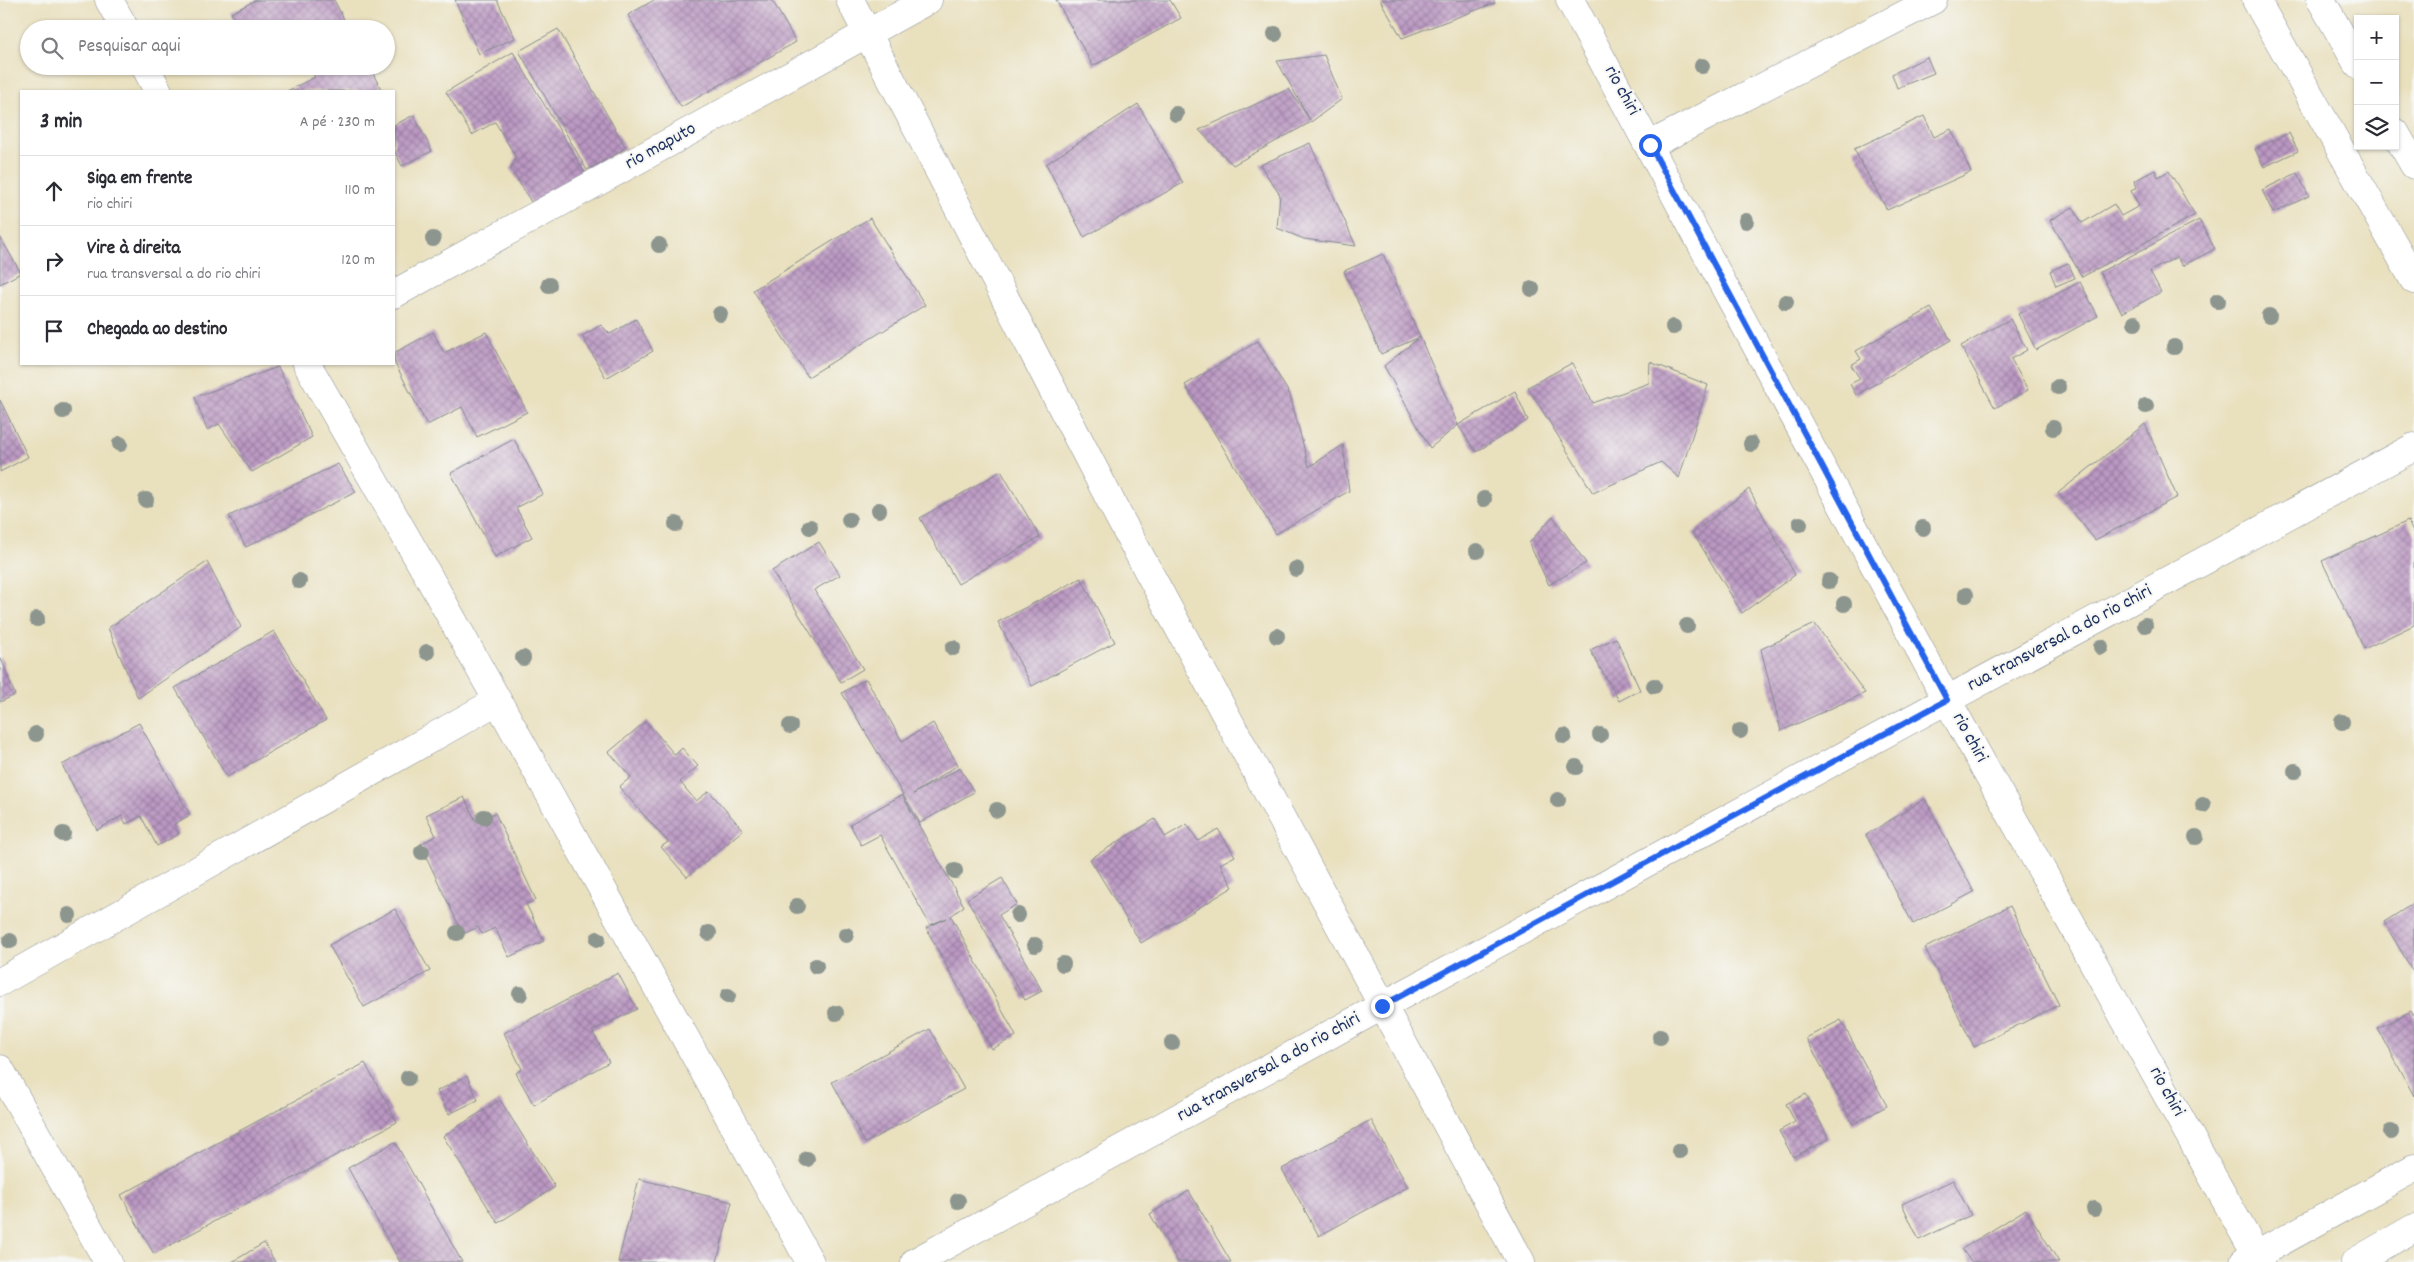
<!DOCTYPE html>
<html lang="pt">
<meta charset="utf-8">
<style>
body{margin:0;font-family:Dekko,sans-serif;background:#f7f7f7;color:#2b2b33}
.controls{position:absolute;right:15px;top:15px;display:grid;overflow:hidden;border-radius:0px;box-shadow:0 1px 4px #0004}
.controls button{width:45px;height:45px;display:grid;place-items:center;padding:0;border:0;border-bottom:1px solid #e1e1e2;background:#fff;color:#2b2b33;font:25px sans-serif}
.stop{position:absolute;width:15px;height:15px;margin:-11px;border:4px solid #2563eb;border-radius:50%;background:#fff}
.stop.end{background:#2563eb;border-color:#fff;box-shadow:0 1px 5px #0008}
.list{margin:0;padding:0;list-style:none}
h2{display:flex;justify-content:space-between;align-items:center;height:65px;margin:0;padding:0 20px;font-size:21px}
h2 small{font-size:16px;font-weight:400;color:#7c7c81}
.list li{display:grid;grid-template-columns:32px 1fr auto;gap:15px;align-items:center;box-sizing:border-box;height:70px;padding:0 20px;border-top:1px solid #e1e1e2}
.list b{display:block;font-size:19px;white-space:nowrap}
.list p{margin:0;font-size:16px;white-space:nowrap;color:#7c7c81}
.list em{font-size:16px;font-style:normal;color:#7c7c81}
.icon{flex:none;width:28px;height:28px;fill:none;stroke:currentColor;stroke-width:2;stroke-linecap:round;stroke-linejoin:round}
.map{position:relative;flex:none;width:2414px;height:1262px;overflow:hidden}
.search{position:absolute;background:#fff;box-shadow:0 1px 4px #0004;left:20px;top:20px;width:375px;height:55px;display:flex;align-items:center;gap:12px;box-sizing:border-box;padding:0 18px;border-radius:28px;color:#7c7c81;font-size:19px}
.panel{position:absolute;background:#fff;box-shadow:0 1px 4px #0004;left:20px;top:90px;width:375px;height:275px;border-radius:0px}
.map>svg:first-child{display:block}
</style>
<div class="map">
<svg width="2414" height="1262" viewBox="0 0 2414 1262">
<defs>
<pattern id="building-cross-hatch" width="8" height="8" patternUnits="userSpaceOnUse" patternTransform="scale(1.25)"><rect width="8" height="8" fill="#bb98c2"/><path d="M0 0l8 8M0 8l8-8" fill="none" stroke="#977ca1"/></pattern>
</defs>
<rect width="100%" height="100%" fill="#f6f6f2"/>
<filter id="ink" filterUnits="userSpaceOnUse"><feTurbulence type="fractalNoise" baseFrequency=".02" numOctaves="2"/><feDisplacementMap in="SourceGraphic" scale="10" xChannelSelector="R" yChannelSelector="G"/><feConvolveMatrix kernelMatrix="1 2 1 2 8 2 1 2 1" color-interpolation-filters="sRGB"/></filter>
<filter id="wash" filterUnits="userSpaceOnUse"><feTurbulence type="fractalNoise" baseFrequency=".0096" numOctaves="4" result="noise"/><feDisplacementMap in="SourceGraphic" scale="20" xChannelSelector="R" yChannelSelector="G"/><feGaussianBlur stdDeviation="1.12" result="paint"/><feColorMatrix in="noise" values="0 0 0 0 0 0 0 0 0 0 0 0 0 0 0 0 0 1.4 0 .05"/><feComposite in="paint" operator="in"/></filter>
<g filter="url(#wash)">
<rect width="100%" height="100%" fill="#e9e0be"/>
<g id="blocks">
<path fill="url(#building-cross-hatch)" d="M256 0H334L349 29H239L231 13Z
M455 0H497L515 38 479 54Z
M654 0H772L796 42 681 107 628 15Z
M1056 0H1170L1181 18 1093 66Z
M1380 0H1493L1495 3 1402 38Z
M558 29 626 148 587 170 519 51Z
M513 52 589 180 536 210 511 169 516 157 495 122 472 135 446 92Z
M1324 55 1342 99 1311 122 1233 165 1199 130 1289 89 1310 120 1277 61Z
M1927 57 1934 73 1897 88 1892 74Z
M309 66H369L382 91H287L315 77Z
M1138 104 1183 183 1084 237 1046 164Z
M414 115 432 151 402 166 394 150V125Z
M1924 116 1934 137 1951 129 1971 172 1887 210 1854 149Z
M2289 133 2298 151 2264 167 2255 149Z
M1310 143 1356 246 1304 239 1277 228 1280 195 1260 165Z
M2155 170 2158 177 2169 171 2195 215 2082 277 2050 220 2073 207 2082 223 2114 204 2121 216 2139 206 2131 191 2137 187 2134 181Z
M2297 173 2309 196 2273 213 2262 190Z
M870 218 925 305 808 377 753 290Z
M2199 220 2215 249 2182 266 2177 257 2150 271 2161 292 2122 313 2100 272Z
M0 237 21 273 0 284Z
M1383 254 1420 337 1381 354 1344 271Z
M2068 263 2075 278 2056 286 2050 271Z
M2080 282 2098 316 2036 350 2018 314Z
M1931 308 1951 340 1856 395 1850 384 1860 379 1851 365 1861 359 1856 351Z
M636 319 653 351 606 378 582 336 601 325 610 334Z
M2010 319 2027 350 2011 359 2028 390 1995 408 1961 346Z
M433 332 444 353 486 332 527 412 477 437 462 407 427 425 394 361V353Z
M1420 337 1458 425 1430 448 1384 366Z
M1258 341 1290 395 1309 467 1343 445 1349 491 1276 534 1185 385Z
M1650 362 1708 385 1679 478 1661 462 1593 493 1528 387 1572 363 1593 403 1649 383Z
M278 367 312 437 252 472 219 424 207 430 195 397Z
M1515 391 1528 420 1476 452 1458 425Z
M0 400 28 457 0 472Z
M2145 424 2177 497 2095 540 2058 493Z
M514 439 543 494 516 508 532 537 495 557 451 473Z
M338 464 356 492 246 547 229 516Z
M1001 471 1040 537 958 584 920 518Z
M1749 489 1795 575 1742 613 1693 533Z
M1553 516 1586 563 1549 585 1529 543Z
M2408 521 2414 535V625L2364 649 2322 561Z
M819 542 840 575 814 590 863 669 841 682 772 571Z
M207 562 241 627 138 698 108 628Z
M1081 578 1115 642 1032 686 998 622Z
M1815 624 1865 693 1781 731 1761 649Z
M274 631 326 720 227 777 175 688Z
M1616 638 1640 690 1619 701 1590 650Z
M0 656 15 695 0 702Z
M866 679 902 741 933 723 958 765 913 794 960 768 974 792 920 823 842 693Z
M646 721 675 755 682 748 698 766 680 782 696 801 709 791 743 830 687 877 661 847 668 842 619 787 631 777 609 752Z
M139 723 190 815 174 824 179 834 157 846 141 816 126 824 122 816 97 830 62 765Z
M902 795 964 906 951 916 1016 1036 992 1049 926 928 947 918 930 925 880 835 861 845 850 824Z
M464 797 476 821 495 813 536 900 526 904 544 941 509 957 495 928 482 934 478 927 463 934 420 844 436 836 426 815Z
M1925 799 1974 892 1913 924 1866 835Z
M1155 819 1165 837 1187 824 1198 841 1218 829 1235 856 1220 864 1233 887 1141 943 1090 859Z
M1002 878 1017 904 999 915 1042 991 1025 1000 967 899Z
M2414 903V973L2384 922Z
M2010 906 2059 1005 1974 1047 1925 948Z
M395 909 430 971 364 1007 329 945Z
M618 973 637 1009 592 1031 609 1062 534 1105 516 1073 522 1069 504 1033Z
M2411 1011 2414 1016V1096L2378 1028Z
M1841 1020 1887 1106 1853 1124 1806 1038Z
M930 1029 964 1089 865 1143 832 1082Z
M365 1063 397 1122 154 1254 121 1195Z
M467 1076 478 1100 449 1114 437 1091Z
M1806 1094 1829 1139 1793 1157 1779 1131 1795 1122 1786 1104Z
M500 1100 555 1187 498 1223 443 1136Z
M1371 1120 1408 1187 1319 1236 1282 1169Z
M395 1142 462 1262H400L348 1168Z
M639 1179 732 1202 717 1262H618Z
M1953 1180 1971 1215 1919 1240 1902 1204Z
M1189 1191 1231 1262H1178L1150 1214Z
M2026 1209 2059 1262H1971L1962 1249Z
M264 1243 275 1262H232Z"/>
</g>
</g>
<g filter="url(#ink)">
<use href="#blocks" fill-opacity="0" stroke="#82888e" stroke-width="1"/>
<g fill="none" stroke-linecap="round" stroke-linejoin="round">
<g stroke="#82888e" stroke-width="29">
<path id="minor" d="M109 0 125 29
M850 0 1119 517 1521 1262
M1570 0 1947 700 2260 1262
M2256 0 2414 280
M2321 0 2358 65
M145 66 158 91
M2395 132 2414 165
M1650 145 1933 0
M394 294 928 0
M307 364 426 572 810 1262
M0 982 497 701
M0 1069 108 1262
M915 1262 1382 1006 2414 447
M2244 1262 2414 1168
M2355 1262 2414 1228"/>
</g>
<use href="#minor" stroke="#fff" stroke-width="28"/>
</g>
<g fill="#8c958e">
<circle cx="1275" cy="34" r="8"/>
<circle cx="1702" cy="66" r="8"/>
<circle cx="1176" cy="114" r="8"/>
<circle cx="1746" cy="221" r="8"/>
<circle cx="433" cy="239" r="8"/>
<circle cx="659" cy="245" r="8"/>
<circle cx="549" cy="285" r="8"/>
<circle cx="1532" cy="289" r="8"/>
<circle cx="2218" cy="301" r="8"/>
<circle cx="1786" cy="302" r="8"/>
<circle cx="720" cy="314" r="8"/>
<circle cx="2269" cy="316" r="8"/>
<circle cx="2135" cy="323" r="8"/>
<circle cx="1673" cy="327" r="8"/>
<circle cx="2174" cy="347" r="8"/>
<circle cx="2058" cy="387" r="8"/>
<circle cx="2146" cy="406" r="8"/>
<circle cx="63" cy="411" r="8"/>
<circle cx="2053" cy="428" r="8"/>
<circle cx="120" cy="444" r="8"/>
<circle cx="1751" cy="444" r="8"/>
<circle cx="1484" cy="499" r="8"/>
<circle cx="146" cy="500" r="8"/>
<circle cx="879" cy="510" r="8"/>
<circle cx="849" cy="520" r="8"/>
<circle cx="676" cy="524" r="8"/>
<circle cx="1800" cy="524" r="8"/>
<circle cx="810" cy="527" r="8"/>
<circle cx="1923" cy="528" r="8"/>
<circle cx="1477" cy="551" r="8"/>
<circle cx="1296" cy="569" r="8"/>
<circle cx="299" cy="581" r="8"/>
<circle cx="1829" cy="581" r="8"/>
<circle cx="1966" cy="595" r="8"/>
<circle cx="1844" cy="604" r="8"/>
<circle cx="37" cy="619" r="8"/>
<circle cx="2145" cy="625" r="8"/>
<circle cx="1687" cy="626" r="8"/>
<circle cx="1277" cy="636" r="8"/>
<circle cx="2101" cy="647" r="8"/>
<circle cx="953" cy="648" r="8"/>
<circle cx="427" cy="652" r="8"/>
<circle cx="523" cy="658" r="8"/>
<circle cx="1654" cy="686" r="8"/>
<circle cx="2342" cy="722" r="8"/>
<circle cx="790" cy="726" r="8"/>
<circle cx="1740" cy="731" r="8"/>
<circle cx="36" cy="734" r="8"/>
<circle cx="1600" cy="735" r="8"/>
<circle cx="1564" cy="736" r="8"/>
<circle cx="1576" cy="767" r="8"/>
<circle cx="2295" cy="771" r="8"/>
<circle cx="1558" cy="800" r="8"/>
<circle cx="2203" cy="805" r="8"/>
<circle cx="997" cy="810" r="8"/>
<circle cx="484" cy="817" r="8"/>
<circle cx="63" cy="834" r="8"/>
<circle cx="2196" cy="837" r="8"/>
<circle cx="422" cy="852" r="8"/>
<circle cx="955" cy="871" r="8"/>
<circle cx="797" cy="906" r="8"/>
<circle cx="69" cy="915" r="8"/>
<circle cx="1018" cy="915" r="8"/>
<circle cx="457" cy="933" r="8"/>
<circle cx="709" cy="933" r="8"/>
<circle cx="846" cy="935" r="8"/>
<circle cx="598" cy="939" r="8"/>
<circle cx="10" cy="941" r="8"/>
<circle cx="1035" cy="945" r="8"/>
<circle cx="1063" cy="964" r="8"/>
<circle cx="816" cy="966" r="8"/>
<circle cx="520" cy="994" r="8"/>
<circle cx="728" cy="996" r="8"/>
<circle cx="836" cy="1013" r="8"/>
<circle cx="1660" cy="1037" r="8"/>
<circle cx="1172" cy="1043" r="8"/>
<circle cx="408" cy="1078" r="8"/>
<circle cx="2391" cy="1132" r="8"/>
<circle cx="1679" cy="1151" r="8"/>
<circle cx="807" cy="1159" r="8"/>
<circle cx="958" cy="1201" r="8"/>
<circle cx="2094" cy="1209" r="8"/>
</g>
</g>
<g fill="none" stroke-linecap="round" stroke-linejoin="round" filter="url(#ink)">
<path stroke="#2563eb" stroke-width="6" d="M1382 1006 1947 700 1650 145"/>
</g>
<g text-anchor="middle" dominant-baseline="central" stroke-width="4" stroke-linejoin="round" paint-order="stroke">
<g font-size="19" fill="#1b2f5e" stroke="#f6f6f2">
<text transform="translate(1621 91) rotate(61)">rio chiri</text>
<text transform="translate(661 147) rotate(-29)">rio maputo</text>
<text transform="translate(2060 639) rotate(-28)">rua transversal a do rio chiri</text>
<text transform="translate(1969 738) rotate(61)">rio chiri</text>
<text transform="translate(1269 1068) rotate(-29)">rua transversal a do rio chiri</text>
<text transform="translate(2166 1092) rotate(61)">rio chiri</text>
</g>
</g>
</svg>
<div class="controls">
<button>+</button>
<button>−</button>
<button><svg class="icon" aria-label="layers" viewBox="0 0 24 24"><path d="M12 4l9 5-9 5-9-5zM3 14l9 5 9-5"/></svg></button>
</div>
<div class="stop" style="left:1650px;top:145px"></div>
<div class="stop end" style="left:1382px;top:1006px"></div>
<div class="search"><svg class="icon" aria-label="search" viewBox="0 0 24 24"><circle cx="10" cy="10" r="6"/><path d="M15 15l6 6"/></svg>Pesquisar aqui</div>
<section class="panel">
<h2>3 min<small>A pé · 230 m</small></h2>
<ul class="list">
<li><svg class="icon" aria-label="ahead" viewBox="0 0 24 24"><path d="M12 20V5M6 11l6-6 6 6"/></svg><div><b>Siga em frente</b><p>rio chiri</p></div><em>110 m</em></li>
<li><svg class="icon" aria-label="right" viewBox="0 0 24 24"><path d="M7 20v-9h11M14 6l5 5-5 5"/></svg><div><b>Vire à direita</b><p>rua transversal a do rio chiri</p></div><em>120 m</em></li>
<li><svg class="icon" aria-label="arrive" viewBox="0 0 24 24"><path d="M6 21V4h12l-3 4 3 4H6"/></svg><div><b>Chegada ao destino</b></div></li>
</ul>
</section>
</div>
